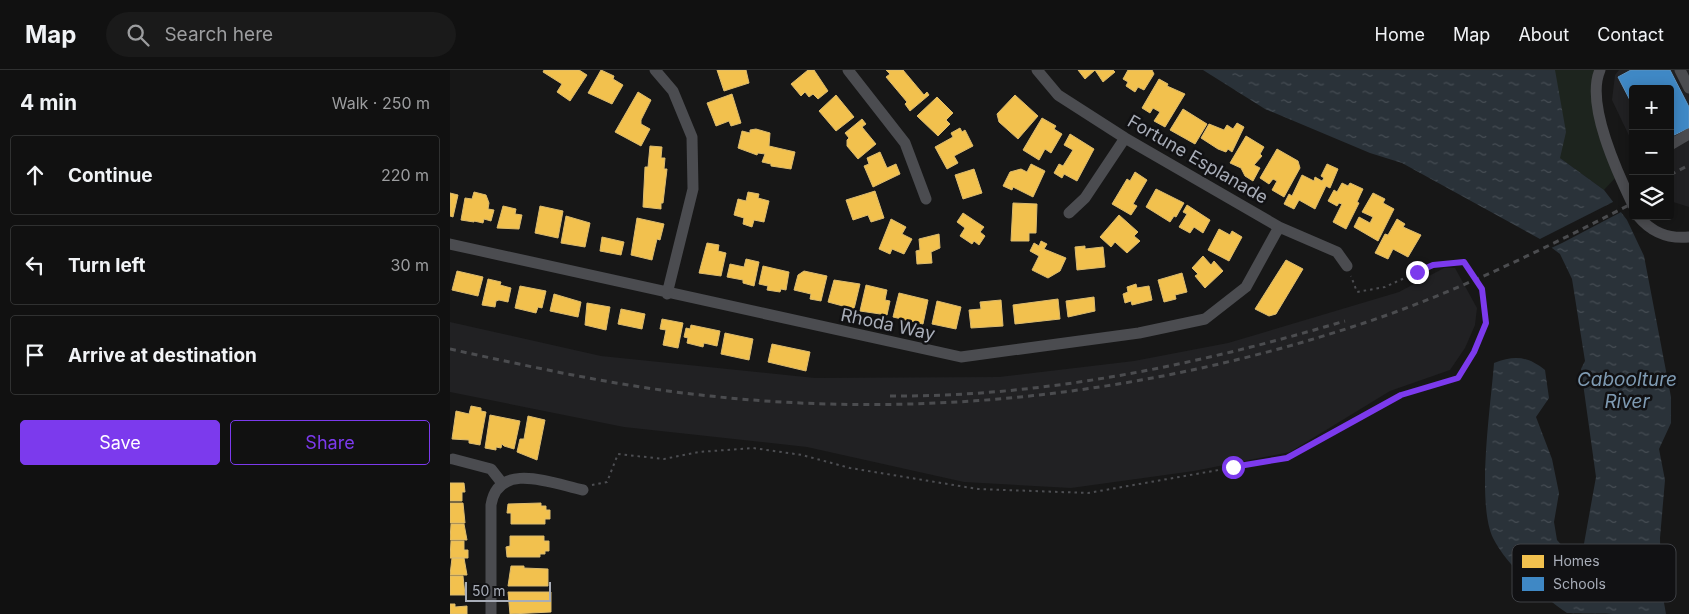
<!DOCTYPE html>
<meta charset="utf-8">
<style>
body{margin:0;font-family:Inter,sans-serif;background:#1a1a1a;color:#f1f3f6}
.controls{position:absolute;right:15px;top:15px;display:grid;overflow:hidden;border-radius:5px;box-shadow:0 2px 12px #0003}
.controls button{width:45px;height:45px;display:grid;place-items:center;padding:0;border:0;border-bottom:1px solid #303131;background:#111;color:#f1f3f6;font:25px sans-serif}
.scale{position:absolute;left:15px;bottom:12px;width:86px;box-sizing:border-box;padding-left:5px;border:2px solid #a8adb8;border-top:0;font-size:14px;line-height:18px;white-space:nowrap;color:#a8adb8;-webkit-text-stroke:4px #111113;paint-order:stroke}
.stop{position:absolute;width:15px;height:15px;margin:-11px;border:4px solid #7c3aed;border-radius:50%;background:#fff}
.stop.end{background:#7c3aed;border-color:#fff;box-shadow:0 1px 5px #0008}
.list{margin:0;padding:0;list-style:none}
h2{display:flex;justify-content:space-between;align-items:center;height:65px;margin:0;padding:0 20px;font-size:21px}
h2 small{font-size:16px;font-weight:400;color:#9c9d9f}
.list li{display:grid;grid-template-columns:32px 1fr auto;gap:15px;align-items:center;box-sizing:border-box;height:80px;margin:0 10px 10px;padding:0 10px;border:1px solid #303131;border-radius:5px}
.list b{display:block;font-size:19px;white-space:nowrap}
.list em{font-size:16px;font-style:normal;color:#9c9d9f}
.actions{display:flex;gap:10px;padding:15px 20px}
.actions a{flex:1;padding:11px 0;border:1px solid #7c3aed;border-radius:5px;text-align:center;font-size:18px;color:#7c3aed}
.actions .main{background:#7c3aed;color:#fff}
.icon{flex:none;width:28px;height:28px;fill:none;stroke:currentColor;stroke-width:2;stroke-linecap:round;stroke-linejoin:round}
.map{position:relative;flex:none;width:1239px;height:544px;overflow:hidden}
header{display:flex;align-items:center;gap:30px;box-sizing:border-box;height:70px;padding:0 25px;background:#111;border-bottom:1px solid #303131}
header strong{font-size:24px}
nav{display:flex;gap:28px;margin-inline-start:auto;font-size:18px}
.search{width:350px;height:45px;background:#1a1a1a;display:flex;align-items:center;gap:12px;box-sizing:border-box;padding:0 18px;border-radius:28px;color:#9c9d9f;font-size:19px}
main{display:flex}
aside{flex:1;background:#111}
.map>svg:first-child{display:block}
</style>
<header>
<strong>Map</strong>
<div class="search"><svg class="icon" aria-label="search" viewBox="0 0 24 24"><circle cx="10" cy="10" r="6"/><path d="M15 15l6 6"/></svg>Search here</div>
<nav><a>Home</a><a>Map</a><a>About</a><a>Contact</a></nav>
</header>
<main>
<aside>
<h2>4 min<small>Walk · 250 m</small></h2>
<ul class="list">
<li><svg class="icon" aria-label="ahead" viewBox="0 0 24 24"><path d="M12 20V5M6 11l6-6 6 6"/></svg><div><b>Continue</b></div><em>220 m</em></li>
<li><svg class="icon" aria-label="left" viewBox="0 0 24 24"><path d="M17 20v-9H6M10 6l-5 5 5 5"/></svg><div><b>Turn left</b></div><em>30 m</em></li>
<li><svg class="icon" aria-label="arrive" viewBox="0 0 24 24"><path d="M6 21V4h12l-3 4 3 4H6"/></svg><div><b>Arrive at destination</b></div></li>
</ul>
<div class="actions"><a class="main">Save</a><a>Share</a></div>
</aside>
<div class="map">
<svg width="1239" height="544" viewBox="0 0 1239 544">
<defs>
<pattern id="water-ripples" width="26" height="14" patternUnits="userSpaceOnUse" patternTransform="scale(1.25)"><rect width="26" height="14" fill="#2a3239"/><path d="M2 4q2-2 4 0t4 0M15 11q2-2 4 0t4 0" fill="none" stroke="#464d54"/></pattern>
</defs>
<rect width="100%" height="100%" fill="#171717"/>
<path fill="#212123" d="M1169 0H1239V137L1220 131V19H1183V74L1162 30 1165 5Z
M994 198H1005L1027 238 1025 255 1015 278 1000 300 940 321 840 382 744 401 621 418 514 412 357 377 174 357 0 322V252L151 286 365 308 549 307 684 291 778 273 949 222Z"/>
<path fill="#1d241e" d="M915 0H1150L1148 31 1168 105 1154 120 1110 88Z"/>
<path fill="url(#water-ripples)" d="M753 0H1105L1116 62 1110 88 1154 120 1177 150 1194 186 1221 327V353L1209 379 1215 410 1210 468 1211 516 1216 544C1203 544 1122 544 1117 543 1092 526 1057 496 1043 468 1026 432 1041 335 1044 293 1065 285 1077 286 1095 300L1099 328 1086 347 1102 389 1109 423 1104 452 1107 470 1130 496 1146 407 1131 299 1135 291 1122 209 1110 184 1090 169 952 93 920 83 815 39Z"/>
<path fill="#171717" d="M1165 131 1173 141 1112 173 1099 179 1088 170Z"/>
<path fill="#f2c14e" stroke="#dcbb6e" d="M94 0H129L137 5 120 31 107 22 112 14 93 2Z
M151 0 164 6 163 9 173 15 162 34 138 23Z
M267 0H296L299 13 274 21Z
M358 0H364L378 21 368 29 363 24 359 27 355 22 351 26 341 14Z
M436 0H453L474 25 477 22 479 25 460 41 455 34 457 32 436 7 440 4Z
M628 0H663L665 2 653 12 645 0 635 9Z
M678 0H702L704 4 694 20 688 17 685 22 676 16 678 12 673 9Z
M709 9 718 14 717 16 735 24 715 57 704 51 710 42 703 38 700 43 692 38Z
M188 22 201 30 191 50V54L200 59 191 76 165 62Z
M282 24 291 53 281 56 279 51 266 56 257 33Z
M386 25 404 47 386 61 369 41Z
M565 25 588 46 568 69 549 52 547 44Z
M487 27 503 43 496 50 500 54 488 66 467 46Z
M733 39 757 54 745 74 720 60Z
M592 48 606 56 604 59 612 64 601 83 595 79 589 90 573 80Z
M412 49 416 54 412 57 426 74 408 89 397 76V70L399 68 395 63Z
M787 53 794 57 782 82 778 79 776 82 768 79 751 68 759 54 774 60 777 55 783 59Z
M510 58 512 62 515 60 523 76 504 86 508 93 497 99 485 77 503 67 501 63Z
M306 59 320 63 319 76 345 82 341 99 321 96V94L312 92 315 84 308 83 307 85 288 78 292 61 300 63V60Z
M620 64 644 79 627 111 614 104 612 108 604 103 609 94 613 96 623 80 614 75Z
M796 66 814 77 810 84 812 86 804 95 810 98 803 111 795 106 791 98 780 93Z
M200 76 212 77 211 88H215L214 99H217L213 133H211V139L193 137 195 97H198Z
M827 79 848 91 850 98 834 127 822 120 827 111 823 109 819 114 810 108Z
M430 82 437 98 446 94 450 104 423 117 414 96 419 94 417 88Z
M581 94 595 101 583 127 563 117 562 120 553 116 560 102 571 99 577 102Z
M877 94 888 99 880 118 876 116 865 139 849 130 844 139 834 134 839 124 842 126 852 105 864 111 865 107 872 111 874 108 871 106Z
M524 99 532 123 513 129 505 105Z
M685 102 697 110 683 134 687 136 681 145 662 134 677 109 680 111Z
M892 113 898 116 900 113 913 119 907 132 909 133 896 159 883 152 892 134 889 133 887 136 878 131 884 120 887 122Z
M706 119 734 133 726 147 724 146 720 152 696 137Z
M425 121 434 148 421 152 418 145 403 150 396 130Z
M24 122 36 125 39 133 38 139 44 140 41 151 34 149 33 153 24 151V152L11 150 15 128 22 129Z
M298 122 309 124 308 128 319 131 314 152 304 150 302 157 293 154 294 148 284 145 288 129 296 131Z
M0 123 8 125 3 147 0 146Z
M923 123 935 129 933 133 944 139 928 171 904 157 909 147 920 153 923 147 912 142Z
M563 133 587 134 586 163H579V171H561Z
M737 135 760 150 753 163 744 157 740 163 729 157 737 144 733 142Z
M53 136 66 139 65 144 72 145 69 159 47 158Z
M90 136 113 141 108 168 85 163Z
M513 143 534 157 530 162 535 166 529 175 524 171 522 174 510 166 515 158 507 152Z
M669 145 688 162 684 166 690 171 677 183 665 172 661 177 650 167Z
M116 146 140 153 135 177 111 173Z
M187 148 214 154 210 170 207 169 202 190 181 185Z
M441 149 456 157 452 164 462 169 454 184 442 179 440 184 429 179Z
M947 149 955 154 953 157 971 165 958 187 943 179 938 189 925 183 935 164 938 165Z
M769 159 780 165 782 161 792 167 779 191 758 180Z
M489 164 490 178 481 182 482 193 467 194 466 181 470 180 469 169Z
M152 167 174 172 171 185 150 181Z
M591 171 597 174 594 179 616 188 610 201 598 208 582 200 589 186 580 181 584 173 589 176Z
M257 173 269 175 268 181 276 183 271 206 249 203Z
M635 176V179L653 177 655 197 627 200 625 177Z
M753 186 761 195 764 191 773 201 755 218 745 206 748 204 742 198Z
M296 189 309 192 304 216 293 213V210L277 207 280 194 294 197Z
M836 190 853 199 826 244 819 246 805 239Z
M313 196 339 202 336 220 331 219 330 222 317 220 318 216 309 214Z
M7 201 33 207 28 226 2 220Z
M354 201 377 206 371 231 360 229 361 224 344 220 348 205Z
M732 203 737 222 725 225 726 229 714 232 708 210Z
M38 209 51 212 50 215 61 218 58 232 49 230 46 231 45 237 32 235Z
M384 210 410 214 404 239 378 232Z
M686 214 687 218 699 216 702 230 682 235 681 231 675 233 673 224 678 222 677 217Z
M416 215 437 220 435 230 440 231 437 245 410 241Z
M70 216 96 221 92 238 88 237 86 243 65 238Z
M449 223 478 230 473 254 443 247Z
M104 224 131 232 128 247 100 241Z
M644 227 645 241 618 247 616 231Z
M608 229 610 249 565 254 563 235Z
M551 230 553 256 521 258 519 240 531 239 530 232Z
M487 231 511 237 506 259 482 254Z
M137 233 160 237 156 260 135 255Z
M171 239 195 244 192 259 168 254Z
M212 249 233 253 228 278 213 275 216 260 210 259Z
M241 255 270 261 267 276 254 273 253 277 237 273 238 268 234 267 236 258 240 259Z
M275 263 303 269 299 290 271 284Z
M322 274 360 282 356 301 318 292Z
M21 336 31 338V341L36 342 30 375 19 373V370L2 369 6 341 19 344Z
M40 345 70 351 64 379 54 376 52 374 51 378 46 377V380L35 378Z
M78 346 95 350 87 390 67 382 70 369H74Z
M0 413H14L15 422H12V431H0Z
M0 433H13L15 453H0Z
M91 433V436H96V440H100V449H95V454H61V443H57L58 434Z
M1 454H14L17 470H0Z
M60 466H94V471H99V481H95V484H90V487H57L56 477 60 476Z
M1 471H14V480H18V488H0Z
M2 488H14L17 505H0Z
M61 496H74V498L98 499V516H58Z
M0 506H13L15 525H0Z
M58 522H101V542L60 544Z
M0 534H5V537L17 536V544H0Z"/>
<path fill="#3f88c5" stroke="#5e93c1" d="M1181 0H1220L1239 37V58L1220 67V19H1183V36L1168 7Z"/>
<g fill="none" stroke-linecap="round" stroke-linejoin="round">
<path stroke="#4d4e52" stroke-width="2" stroke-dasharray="2.5 4" stroke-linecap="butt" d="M142 415 157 412 168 384 214 389 249 382 303 378 352 385 400 398 528 419 638 423 837 388 951 325 1008 308 1024 282 1036 253 1032 219 1014 192 983 195 935 217 907 222 901 206"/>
<path stroke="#4b4c50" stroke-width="11" d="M205 0 223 21 242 67 243 119 217 224
M398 0 455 73 476 129
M587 0 608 25 675 68 829 157 887 182 897 196
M1150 0C1135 34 1168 104 1183 135
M1230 0 1239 18
M1220 75 1239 64
M619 143 635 128 675 68
M1188 146C1202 163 1218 169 1239 167
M0 174 511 287 689 263 755 249 796 217 829 157
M3 389 41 399 52 413
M41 544V435C48 390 104 414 133 420"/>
<path stroke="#4b4c4f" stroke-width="3" stroke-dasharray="6 5" stroke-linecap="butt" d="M1220 105 1239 95
M0 279C86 298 172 317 260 326 479 350 705 323 914 253 1007 222 1096 178 1183 133
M440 326C595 327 747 295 895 251"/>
</g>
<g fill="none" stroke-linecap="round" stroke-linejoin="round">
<path stroke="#7c3aed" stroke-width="6" d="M783 397 837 388 951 325 1008 308 1024 282 1036 253 1032 219 1014 192 983 195 967 202"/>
</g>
<g text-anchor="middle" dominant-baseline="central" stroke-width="5" stroke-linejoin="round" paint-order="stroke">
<g font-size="18" fill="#a8adb8" stroke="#111113">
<text transform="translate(748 89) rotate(30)">Fortune Esplanade</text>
<text transform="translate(438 254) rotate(12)">Rhoda Way</text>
</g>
<g font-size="19" font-style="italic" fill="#7f9bb3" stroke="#111113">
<text x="1177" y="309">Caboolture<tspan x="1177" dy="22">River</tspan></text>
</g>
</g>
<rect x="1062" y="474" width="164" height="58" rx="8" fill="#111113" stroke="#3e4045" stroke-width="1"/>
<rect x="1072" y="485" width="22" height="13" fill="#f2c14e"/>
<rect x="1072" y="507" width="22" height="14" fill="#3f88c5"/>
<g font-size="14" fill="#a8adb8">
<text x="1103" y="496">Homes</text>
<text x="1103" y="519">Schools</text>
</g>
</svg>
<div class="controls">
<button>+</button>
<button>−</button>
<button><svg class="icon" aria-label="layers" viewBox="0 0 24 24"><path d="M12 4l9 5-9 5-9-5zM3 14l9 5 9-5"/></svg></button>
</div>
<div class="scale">50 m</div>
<div class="stop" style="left:783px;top:397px"></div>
<div class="stop end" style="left:967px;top:202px"></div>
</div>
</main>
